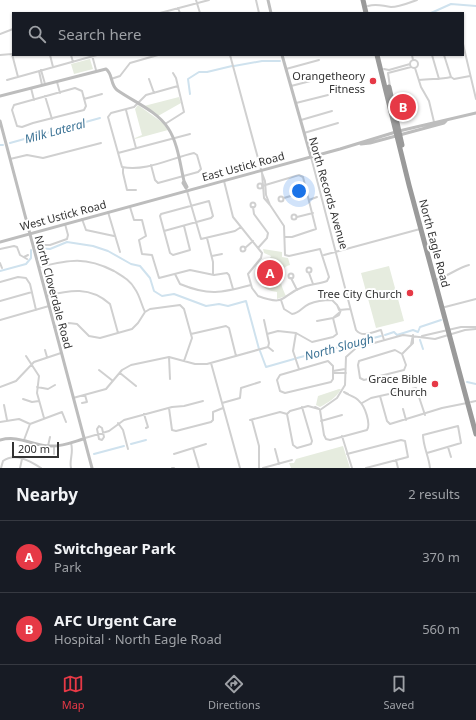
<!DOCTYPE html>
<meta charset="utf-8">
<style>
body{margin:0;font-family:"Noto Sans",sans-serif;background:#20242c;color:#f1f3f6}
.scale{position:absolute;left:12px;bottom:10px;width:47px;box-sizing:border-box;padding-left:4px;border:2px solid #333;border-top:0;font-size:11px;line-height:14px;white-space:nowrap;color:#333;-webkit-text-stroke:3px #fff;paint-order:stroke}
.you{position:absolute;left:299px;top:191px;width:14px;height:14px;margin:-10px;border:3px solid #fff;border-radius:50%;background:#1a73e8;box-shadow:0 0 0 6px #1a73e833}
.badge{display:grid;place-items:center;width:26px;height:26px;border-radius:50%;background:#e63946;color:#fff;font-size:13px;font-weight:700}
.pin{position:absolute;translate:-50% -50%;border:2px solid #fff;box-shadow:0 1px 4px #0006}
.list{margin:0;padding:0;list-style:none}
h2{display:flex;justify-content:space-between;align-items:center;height:52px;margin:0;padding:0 16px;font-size:17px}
h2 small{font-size:13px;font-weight:400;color:#9ea1a6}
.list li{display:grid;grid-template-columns:26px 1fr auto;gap:12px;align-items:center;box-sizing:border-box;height:72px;padding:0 16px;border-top:1px solid #363941}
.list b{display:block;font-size:15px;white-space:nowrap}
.list p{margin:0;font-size:13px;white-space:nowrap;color:#9ea1a6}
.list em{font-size:13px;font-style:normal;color:#9ea1a6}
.icon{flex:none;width:22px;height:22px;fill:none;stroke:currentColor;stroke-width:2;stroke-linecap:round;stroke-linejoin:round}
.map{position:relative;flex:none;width:476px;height:468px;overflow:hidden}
.search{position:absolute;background:#171b24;box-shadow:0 1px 3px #0004;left:12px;right:12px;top:12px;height:44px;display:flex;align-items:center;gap:10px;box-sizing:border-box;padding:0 14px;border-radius:0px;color:#9ea1a6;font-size:15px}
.sheet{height:196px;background:#171b24}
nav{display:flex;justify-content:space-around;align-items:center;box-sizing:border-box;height:56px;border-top:1px solid #363941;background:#171b24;font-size:11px;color:#9ea1a6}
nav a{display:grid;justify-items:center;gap:2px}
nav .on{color:#e63946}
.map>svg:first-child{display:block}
</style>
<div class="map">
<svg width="476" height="468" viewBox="0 0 476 468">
<rect width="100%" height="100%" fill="#fff"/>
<path fill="#e6ecdf" d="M90 59 93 69 74 74 71 64Z
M179 97 181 103 158 116 144 106Z
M138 105 163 123 168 130 135 139V138L142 135 135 109Z
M263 249 282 252V257L288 258 290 265C275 269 281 286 286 296L277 299V292C265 290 261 287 258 276L267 265 271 256 264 253Z
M389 266 404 321 376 328 361 273Z
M339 389H341C336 398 329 402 320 407L316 405 318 396Z
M343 446 350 468H291L289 463H294L296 459Z"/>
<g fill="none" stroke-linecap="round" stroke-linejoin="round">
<path stroke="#cfe2ee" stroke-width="2" d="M431 13 451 4 476 6
M234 66 262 61H280
M190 94 188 79 199 72H207L232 66
M10 143 100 118
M0 145H3
M38 248 50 249 67 242 93 246 108 251 131 264 140 266 150 278 154 291 162 296 174 294 206 306 219 304 228 306 246 301 259 349
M0 271 26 264 31 258V250
M385 335 394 332 397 335 413 330 418 332 420 327 441 320
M420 340 423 349
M260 351 266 367 294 359
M297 358 381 336
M467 382 476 384
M131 444 146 440
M94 454 124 446"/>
<path stroke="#d0d0d0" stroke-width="2" d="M196 0 200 13
M256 0 259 13
M368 6C377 3 382 6 391 7 400 7 408 3 417 0
M178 8 180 13
M160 13 209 0
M0 34 13 29
M463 44 476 99
M12 54 18 77
M0 55 12 54
M50 55 53 67
M71 55 73 62
M92 55 96 70
M230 55 262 173
M412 55 413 60
M432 55 439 79
M444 55 451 77
M410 64a4 4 0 1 1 8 0a4 4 0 1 1-8 0Z
M415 68 421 87 429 101 434 122
M286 69 319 60
M384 69 389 70 410 64
M41 70 45 84
M39 71 42 85
M451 77 454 79 470 76
M111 79 120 76 130 63 158 55
M149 79 154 93
M7 80 97 55
M419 80C430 78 440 80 451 77
M57 82 60 93
M291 86 326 77
M390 87 388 73 411 67
M31 88 34 100
M75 88 82 91 86 106 84 110 33 123 22 127 17 126 12 110 14 105Z
M45 96 52 119
M84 99 102 94
M296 103 328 95
M126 110 136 148
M301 120 332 111
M165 124 184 112 176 78 173 73
M304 133 338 123
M118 153 190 134
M311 157 356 330C362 338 373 332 381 330L384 340
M10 159 27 155 43 158 101 143
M151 165 155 180 158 183 198 172 201 169 197 155 194 153C171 158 146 172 122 167L108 117 111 113 134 107 146 95 178 86
M123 167V173L127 190H136
M262 173 265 181 266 195 270 205 264 198Z
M224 181 233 217 262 253 261 258 248 274 252 288 258 296C288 307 280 295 303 287 311 284 320 284 327 281L329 277 320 249 289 256 285 255 284 226 270 205
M257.5 186a2.5 2.5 0 1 1 5 0a2.5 2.5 0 1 1-5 0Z
M262 186 299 175 303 177 316 229 292 237H285
M187 191 201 239 235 231 241 227
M278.5 199a2.5 2.5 0 1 1 5 0a2.5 2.5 0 1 1-5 0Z
M284 198 307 191
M309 200 317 197
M250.5 205a2.5 2.5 0 1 1 5 0a2.5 2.5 0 1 1-5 0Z
M130 207 134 220H142L146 236 139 240 142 254 152 255 159 278 190 270 214 275 227 273 229 275 233 289
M253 207 254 214 268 233 267 238 258 248
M108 212 120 252
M291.5 217a2.5 2.5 0 1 1 5 0a2.5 2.5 0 1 1-5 0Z
M297 217 313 213
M82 219 86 230 114 236
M164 231 211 218 213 216 209 201 161 214 160 216 170 253 173 255 190 250 184 226
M207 238 213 262V274
M45 245H50L67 239 68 235 65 224
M240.5 249a2.5 2.5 0 1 1 5 0a2.5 2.5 0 1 1-5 0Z
M245 248 253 241
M0 249 14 246 17 247 20 255 27 259
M324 255 420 229
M212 256 222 254
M24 257 28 255
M0 263 2 268
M39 267C69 260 85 256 114 271 122 276 130 280 135 289 140 296 141 304 145 312
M306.5 270a2.5 2.5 0 1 1 5 0a2.5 2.5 0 1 1-5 0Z
M309 273 313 284
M288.5 276a2.5 2.5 0 1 1 5 0a2.5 2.5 0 1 1-5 0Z
M175 274 180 284C209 296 221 293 251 285
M291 278 297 290
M437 279C449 276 457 268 469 265
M0 282 18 277 26 278 30 284 36 310
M46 296C70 290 90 286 110 304L118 333
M281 300 284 309 292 314C300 313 302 307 309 304 316 301 325 300 332 300L337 305
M0 301 32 292
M445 307 476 299
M340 310 337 305 339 310 350 309
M340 312 333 318 339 315 341 310
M0 320 49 306
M264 320 269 343 268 347
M54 327 69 323 77 324 89 336 100 338 132 329 138 323 145 312 150 309 180 305 184 309 192 338 184 361
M296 333 293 351 299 369
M191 334 226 326 229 328 236 356
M267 334 278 331 296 333 312 342 333 337 337 334 333 318 317 321
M422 336 461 327H476
M411 345 413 335
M268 347 273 351
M45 350 47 357
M402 354 395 350 359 361 358 365 360 378 364 380 404 370 406 365 402 354 413 343V335
M26 356 39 376 37 393 44 418
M169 357 170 379
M328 361 333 366V379L331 382 285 393 280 391 277 380 280 375Z
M211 363 240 468
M99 370 113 381
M333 371 345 369
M120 373 136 386
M333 373H346
M0 387 16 381 34 362 61 353
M37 387 48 389 55 385
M380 396 387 421 390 424 442 408 467 403
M73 398 106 389 122 370 131 365 169 357 195 364H207L268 347
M23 399 32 402 39 401
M471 402 476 401
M82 403 87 402 85 395
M222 403 240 398 241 388 260 382
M362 403 371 398 416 388 425 415
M4 405 7 420
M169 408 172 430 176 431 211 422 213 420V412L223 408
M403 409 406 420
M320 410 337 398 345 385 346 357 356 348 403 335 435 339 465 330 476 329
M320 410 324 435 326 439 330 440 367 430C371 424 365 406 359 401 355 396 347 395 344 392L348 394
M144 414 148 427 146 428
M287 414 293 445 297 448 311 444 312 441 302 407
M250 420 280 412 287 414 290 411 308 406 319 409 315 407
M252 420 259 446V468
M321 421 342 415
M0 422 19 419 30 424 62 412 66 422
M118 423 123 430 128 449
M99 426 102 428 104 437 102 440 99 439 97 429Z
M342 436 352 468
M85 438 109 431 124 420 172 407 184 406 203 401
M24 440 30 424
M48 446 50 437
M54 446V454
M448 447 451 457
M193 448 199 468
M275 449 279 464
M427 453 461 443 458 426 423 435C423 446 429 457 430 468
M174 454 206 444
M347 454 401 440 405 441 408 457 366 468
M396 460 398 468
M3 461C15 452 30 461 41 468
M1 468 3 461
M20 468 22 459
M71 468C69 460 74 453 71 443
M172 468H174
M263 468 292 460"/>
<path stroke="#bdbdbd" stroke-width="3" d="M268 0 271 13
M282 55 311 157
M0 96 106 69C113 74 110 84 117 90 134 102 157 111 168 128 178 143 180 164 184 181
M0 121 92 468
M361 144 370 143 444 123 446 121
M184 181 187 187 186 188 183 183Z
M0 242 340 149 399 131 476 113
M0 440C19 435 31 445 49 446 61 447 73 442 83 439"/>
<path stroke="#9a9a9a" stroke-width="5" d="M363 0 366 13
M377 55 409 185 476 434
M389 87 402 145"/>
</g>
<g fill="#e63946" stroke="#fff" stroke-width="1.5">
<circle cx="373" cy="81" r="4"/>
<circle cx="410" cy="293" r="4"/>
<circle cx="435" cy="384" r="4"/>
</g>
<g text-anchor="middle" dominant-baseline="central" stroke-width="4" stroke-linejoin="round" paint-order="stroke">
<g font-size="11" fill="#333" stroke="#fff" text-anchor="end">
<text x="365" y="75">Orangetheory<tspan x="365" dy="13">Fitness</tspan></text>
<text x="402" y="293">Tree City Church</text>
<text x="427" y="378">Grace Bible<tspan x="427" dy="13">Church</tspan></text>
</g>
<g font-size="11" fill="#333" stroke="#fff">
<text transform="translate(243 166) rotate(-15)">East Ustick Road</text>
<text transform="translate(329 193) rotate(74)">North Records Avenue</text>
<text transform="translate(63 215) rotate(-15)">West Ustick Road</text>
<text transform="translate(435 243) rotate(75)">North Eagle Road</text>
<text transform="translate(54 292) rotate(75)">North Cloverdale Road</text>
</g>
<g font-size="12" font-style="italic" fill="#3f7597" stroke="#fff">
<text transform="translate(55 131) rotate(-15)">Milk Lateral</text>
<text transform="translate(339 347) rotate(-15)">North Slough</text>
</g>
</g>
</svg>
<div class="scale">200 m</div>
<div class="you"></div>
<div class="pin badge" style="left:270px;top:273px">A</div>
<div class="pin badge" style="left:403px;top:107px">B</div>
<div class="search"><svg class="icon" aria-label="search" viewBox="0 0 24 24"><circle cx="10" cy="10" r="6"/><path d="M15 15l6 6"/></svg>Search here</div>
</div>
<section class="sheet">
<h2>Nearby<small>2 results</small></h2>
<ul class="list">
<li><span class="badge">A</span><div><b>Switchgear Park</b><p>Park</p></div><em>370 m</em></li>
<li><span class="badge">B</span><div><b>AFC Urgent Care</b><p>Hospital · North Eagle Road</p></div><em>560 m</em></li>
</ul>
</section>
<nav>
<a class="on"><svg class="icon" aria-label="map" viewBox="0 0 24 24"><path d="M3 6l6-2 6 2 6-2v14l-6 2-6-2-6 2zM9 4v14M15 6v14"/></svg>Map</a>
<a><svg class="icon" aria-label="directions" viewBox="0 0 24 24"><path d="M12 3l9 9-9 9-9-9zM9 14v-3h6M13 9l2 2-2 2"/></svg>Directions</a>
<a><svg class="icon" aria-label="saved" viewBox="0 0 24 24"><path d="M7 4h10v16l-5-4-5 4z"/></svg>Saved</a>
</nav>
